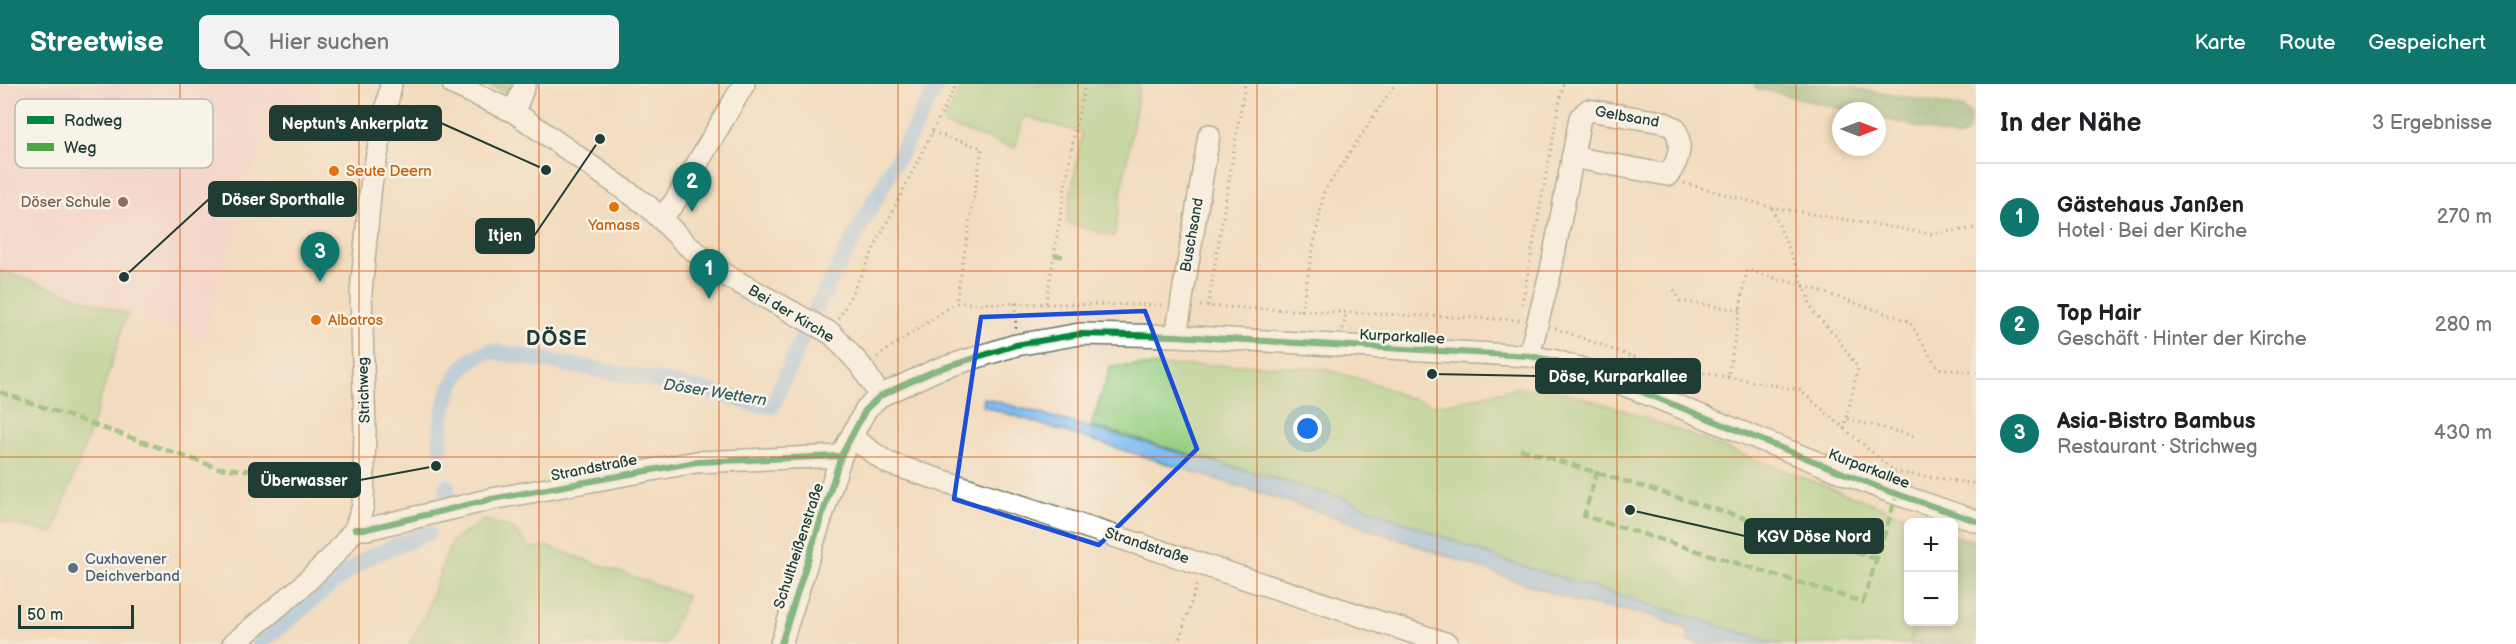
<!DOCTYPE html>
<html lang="de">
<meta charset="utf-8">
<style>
body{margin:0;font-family:"Balsamiq Sans",sans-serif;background:#f2f2f2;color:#202124}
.controls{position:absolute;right:18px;bottom:18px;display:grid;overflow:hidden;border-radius:9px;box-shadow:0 3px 9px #0003}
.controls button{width:54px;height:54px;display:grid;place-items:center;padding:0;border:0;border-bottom:2px solid #e0e0e0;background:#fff;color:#202124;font:30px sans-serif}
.compass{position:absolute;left:1832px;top:18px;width:54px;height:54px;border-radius:50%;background:#fff;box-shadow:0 3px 9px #0003;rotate:90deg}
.scale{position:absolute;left:18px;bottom:15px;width:116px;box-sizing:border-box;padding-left:6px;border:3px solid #1f3d34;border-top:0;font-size:16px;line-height:21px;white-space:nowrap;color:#1f3d34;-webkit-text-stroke:4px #f7f3e8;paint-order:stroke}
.you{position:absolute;left:1308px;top:345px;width:21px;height:21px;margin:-15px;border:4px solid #fff;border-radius:50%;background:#1a73e8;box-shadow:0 0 0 9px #1a73e833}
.badge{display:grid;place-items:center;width:39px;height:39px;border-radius:50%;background:#0f766e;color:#fff;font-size:20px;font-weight:700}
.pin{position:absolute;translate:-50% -50px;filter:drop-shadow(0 2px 3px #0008)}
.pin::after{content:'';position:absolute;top:32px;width:21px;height:18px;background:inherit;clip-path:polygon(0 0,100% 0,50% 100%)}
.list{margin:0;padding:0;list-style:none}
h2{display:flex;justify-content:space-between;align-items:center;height:78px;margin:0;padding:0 24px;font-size:26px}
h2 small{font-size:20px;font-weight:400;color:#757577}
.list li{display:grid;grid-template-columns:39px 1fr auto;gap:18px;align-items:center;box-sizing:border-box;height:108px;padding:0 24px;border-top:2px solid #e0e0e0}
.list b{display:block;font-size:22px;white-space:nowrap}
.list p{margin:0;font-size:20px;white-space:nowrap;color:#757577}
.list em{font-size:20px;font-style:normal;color:#757577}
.icon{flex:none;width:33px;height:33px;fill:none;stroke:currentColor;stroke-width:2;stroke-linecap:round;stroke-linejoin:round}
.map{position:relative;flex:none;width:1976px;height:560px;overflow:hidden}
header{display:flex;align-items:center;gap:36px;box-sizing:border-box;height:84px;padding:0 30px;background:#0f766e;color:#fff}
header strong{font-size:28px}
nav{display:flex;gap:33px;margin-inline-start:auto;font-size:21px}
.search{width:420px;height:54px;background:#f2f2f2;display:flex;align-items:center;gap:15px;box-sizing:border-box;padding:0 21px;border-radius:9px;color:#757577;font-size:22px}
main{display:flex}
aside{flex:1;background:#fff}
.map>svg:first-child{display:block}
</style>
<header>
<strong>Streetwise</strong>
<div class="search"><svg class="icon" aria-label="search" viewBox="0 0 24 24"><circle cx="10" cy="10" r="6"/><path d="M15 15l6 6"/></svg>Hier suchen</div>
<nav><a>Karte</a><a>Route</a><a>Gespeichert</a></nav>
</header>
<main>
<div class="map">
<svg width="1976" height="560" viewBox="0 0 1976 560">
<rect width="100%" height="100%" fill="#f7f3e8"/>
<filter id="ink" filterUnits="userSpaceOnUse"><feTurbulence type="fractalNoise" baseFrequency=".0167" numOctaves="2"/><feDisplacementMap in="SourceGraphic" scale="12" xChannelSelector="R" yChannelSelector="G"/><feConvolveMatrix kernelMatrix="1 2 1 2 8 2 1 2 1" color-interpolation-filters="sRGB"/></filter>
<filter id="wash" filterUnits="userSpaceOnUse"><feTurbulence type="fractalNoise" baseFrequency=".008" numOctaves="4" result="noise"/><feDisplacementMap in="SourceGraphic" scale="24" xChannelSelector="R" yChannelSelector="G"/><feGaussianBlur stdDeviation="1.35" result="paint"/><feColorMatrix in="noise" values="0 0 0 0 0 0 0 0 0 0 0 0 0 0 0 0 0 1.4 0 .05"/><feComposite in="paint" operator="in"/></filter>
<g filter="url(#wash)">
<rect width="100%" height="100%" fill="#f2dcbf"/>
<path fill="#f6cfd7" d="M0 0H326L306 59 265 50 204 255 0 186Z"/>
<path fill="#96d084" stroke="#5a865c" stroke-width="1.5" d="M963 0H1140L1114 152 1066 139 1082 49 1024 32 1015 64 943 40Z
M0 186 127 230 89 350 53 449 0 437Z
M1257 281 1324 285 1373 299 1406 313 1430 320H1449L1516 304 1554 305 1624 326 1921 438H1908V538H1916L1909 560H1779L1500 475 1340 413 1091 342 1111 282Z
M483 436 511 443 531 464 549 463 687 512 667 560H409L424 534 451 458Z"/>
<path fill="#78b272" stroke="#4c7853" stroke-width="1.5" d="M486 0H518L513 12Z
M1754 0H1832L1963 24 1970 31 1969 47 1958 54 1877 33V27H1851L1755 4Z
M1954 451 1976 457V560H1909L1916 538H1954Z"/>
<path fill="#80bcf3" stroke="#507c94" stroke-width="1.5" d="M984 314 1340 413 1500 475 1779 560H1698L1688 557V549L1684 544 1650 531 1581 519 1321 428 983 322Z"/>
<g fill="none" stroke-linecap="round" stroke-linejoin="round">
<path stroke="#80bcf3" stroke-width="16" d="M441 364C438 329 452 275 492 267L644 294 705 306 755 320 772 322 814 227 938 0
M447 402V408
M259 560 334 498 369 473 428 449"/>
</g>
</g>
<g filter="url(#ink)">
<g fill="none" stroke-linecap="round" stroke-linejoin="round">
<g stroke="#697565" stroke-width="24">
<path id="minor" d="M453 0 514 28 648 122 688 162 725 191 832 250 862 283 880 312
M514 28 525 0
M660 134 674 119 744 0
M1176 252 1209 51
M1529 272 1551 186 1580 34 1588 26 1662 38 1675 44C1683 60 1679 77 1668 91L1572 73
M850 355 858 358 888 379 1448 560
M355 445H367L492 415 696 378 841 372
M233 560 300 504 335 470 355 445 363 422 365 346 361 209 371 101 391 0
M781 560 841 372 866 325 880 312 936 286 1016 261 1080 250 1176 252 1529 272 1556 277 1595 289 1888 407 1976 437"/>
</g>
<path stroke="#697565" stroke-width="3" stroke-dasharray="1.5 4.5" stroke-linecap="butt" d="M932 48 982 64 956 219
M1684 99 1771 123 1932 150 1976 144
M1772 124 1804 202 1909 237 1938 284 1976 289
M1674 206 1680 217 1741 226
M1015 219 1016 244
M1046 219 1072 62 1085 0
M1522 220 1563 0
M1200 222 1520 236
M1208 222 1245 0
M1301 227 1324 108 1395 0
M839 235 956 0
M1555 244 1655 281 1728 293
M1343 245 1346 229
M877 273 956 219 1163 221
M1848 335 1914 352
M1844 345 1858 284 1835 251 1813 228 1804 202 1747 186 1728 293 1800 306 1895 388 1976 400
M1976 365V364
M1178 560 1198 497"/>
<use href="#minor" stroke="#fff" stroke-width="21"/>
<path stroke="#4fa644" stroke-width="4.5" stroke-dasharray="9 4.5" stroke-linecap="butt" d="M1054 171 1067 173
M0 308 218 384 259 387
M1520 365 1877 475
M1597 387 1584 432 1863 518 1897 410"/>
<g stroke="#f7f3e8" stroke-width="10">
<path id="cycleway" d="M355 445H367L492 415 696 378 841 372
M781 560 841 372 866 325 880 312 936 286 1016 261 1080 250 1176 252 1529 272 1556 277 1595 289 1888 407 1976 437"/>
</g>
<use href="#cycleway" stroke="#00873e" stroke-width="6"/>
</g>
</g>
<path d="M0 0H1976V560H0ZM1145 227 1197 365 1099 461 954 415 981 233Z" fill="#f2dcbf" fill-opacity=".55" fill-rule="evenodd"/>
<path fill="none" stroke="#1d4ed8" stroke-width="4.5" stroke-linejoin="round" d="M1145 227 1197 365 1099 461 954 415 981 233Z"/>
<path fill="none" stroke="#d45610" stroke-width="1.5" stroke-opacity="0.55" d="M180 0V560M359 0V560M539 0V560M719 0V560M898 0V560M1078 0V560M1257 0V560M1437 0V560M1617 0V560M1796 0V560M0 187H1976M0 373H1976"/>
<g fill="#e8710a" stroke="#f7f3e8" stroke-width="2">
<circle cx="334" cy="87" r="6"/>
<circle cx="614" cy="123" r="6"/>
<circle cx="316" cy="236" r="6"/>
</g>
<circle fill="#8d6e63" stroke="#f7f3e8" stroke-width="2" cx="123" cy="118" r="6"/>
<circle fill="#5c6f8a" stroke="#f7f3e8" stroke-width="2" cx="73" cy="484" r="6"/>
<g text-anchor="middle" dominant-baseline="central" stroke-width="5" stroke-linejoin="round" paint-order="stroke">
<g font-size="15" fill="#1f3d34" stroke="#f7f3e8">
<text transform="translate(1627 33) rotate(10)">Gelbsand</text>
<text transform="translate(1192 151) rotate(-80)">Buschsand</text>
<text transform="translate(791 230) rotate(31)">Bei der Kirche</text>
<text transform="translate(1402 253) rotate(3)">Kurparkallee</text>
<text transform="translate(364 306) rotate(-92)">Strichweg</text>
<text transform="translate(594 384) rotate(-11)">Strandstraße</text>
<text transform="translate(1869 385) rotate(21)">Kurparkallee</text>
<text transform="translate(799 462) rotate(-72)">Schultheißenstraße</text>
<text transform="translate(1147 462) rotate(18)">Strandstraße</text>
</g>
<g font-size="15" fill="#c56008" stroke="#f7f3e8" text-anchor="start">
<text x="346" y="87">Seute Deern</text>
<text x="614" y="141" text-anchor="middle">Yamass</text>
<text x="328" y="236">Albatros</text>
</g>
<g font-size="15" fill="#785e54" stroke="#f7f3e8" text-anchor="end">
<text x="111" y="118">Döser Schule</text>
</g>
<g font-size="15" fill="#4e5e75" stroke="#f7f3e8" text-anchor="start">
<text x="85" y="475">Cuxhavener<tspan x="85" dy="17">Deichverband</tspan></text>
</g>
<g font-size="16" font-style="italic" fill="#375d64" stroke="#f7f3e8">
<text transform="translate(715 309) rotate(9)">Döser Wettern</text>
</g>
<g font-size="21" font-weight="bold" letter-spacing="1.5" fill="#1f3d34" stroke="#f7f3e8">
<text x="557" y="254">DÖSE</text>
</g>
</g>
<rect x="15" y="15" width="198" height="69" rx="9" fill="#f7f3e8" stroke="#b6bcb2" stroke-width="1.5"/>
<rect x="27" y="32" width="27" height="8" fill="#00873e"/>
<rect x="27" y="59" width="27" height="8" fill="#4fa644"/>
<g font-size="16" fill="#1f3d34">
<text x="64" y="42">Radweg</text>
<text x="64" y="69">Weg</text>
</g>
<path fill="none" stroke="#1f3d34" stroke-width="2" d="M546 86L441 39M124 193L209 115M600 55L534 152M1432 290L1536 292M436 382L360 396M1630 426L1745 452"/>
<g fill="#1f3d34" stroke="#f7f3e8" stroke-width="2">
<circle cx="546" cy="86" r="6"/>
<circle cx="124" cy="193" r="6"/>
<circle cx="600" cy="55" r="6"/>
<circle cx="1432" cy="290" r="6"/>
<circle cx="436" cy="382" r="6"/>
<circle cx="1630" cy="426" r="6"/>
</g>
<g fill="#1f3d34" stroke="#1f3d34" stroke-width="2">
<rect x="270" y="22" width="171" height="34" rx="6"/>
<rect x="209" y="98" width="147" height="34" rx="6"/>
<rect x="476" y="135" width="58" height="34" rx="6"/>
<rect x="1536" y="275" width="164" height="34" rx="6"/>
<rect x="249" y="379" width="111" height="34" rx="6"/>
<rect x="1745" y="435" width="138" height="34" rx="6"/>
</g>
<g font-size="16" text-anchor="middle" font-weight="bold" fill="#fff">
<text x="355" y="45">Neptun's Ankerplatz</text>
<text x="283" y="121">Döser Sporthalle</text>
<text x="505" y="157">Itjen</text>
<text x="1618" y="298">Döse, Kurparkallee</text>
<text x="304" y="402">Überwasser</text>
<text x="1814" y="458">KGV Döse Nord</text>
</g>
</svg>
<div class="controls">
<button>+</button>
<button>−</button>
</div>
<svg class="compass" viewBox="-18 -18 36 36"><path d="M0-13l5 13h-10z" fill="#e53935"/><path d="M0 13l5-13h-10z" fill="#757577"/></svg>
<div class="scale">50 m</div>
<div class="you"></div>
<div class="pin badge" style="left:709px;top:215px">1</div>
<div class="pin badge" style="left:692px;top:128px">2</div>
<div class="pin badge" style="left:320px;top:198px">3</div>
</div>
<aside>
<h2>In der Nähe<small>3 Ergebnisse</small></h2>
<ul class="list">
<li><span class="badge">1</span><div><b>Gästehaus Janßen</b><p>Hotel · Bei der Kirche</p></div><em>270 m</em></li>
<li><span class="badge">2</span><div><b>Top Hair</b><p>Geschäft · Hinter der Kirche</p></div><em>280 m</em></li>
<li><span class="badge">3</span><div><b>Asia-Bistro Bambus</b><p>Restaurant · Strichweg</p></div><em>430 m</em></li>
</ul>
</aside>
</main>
